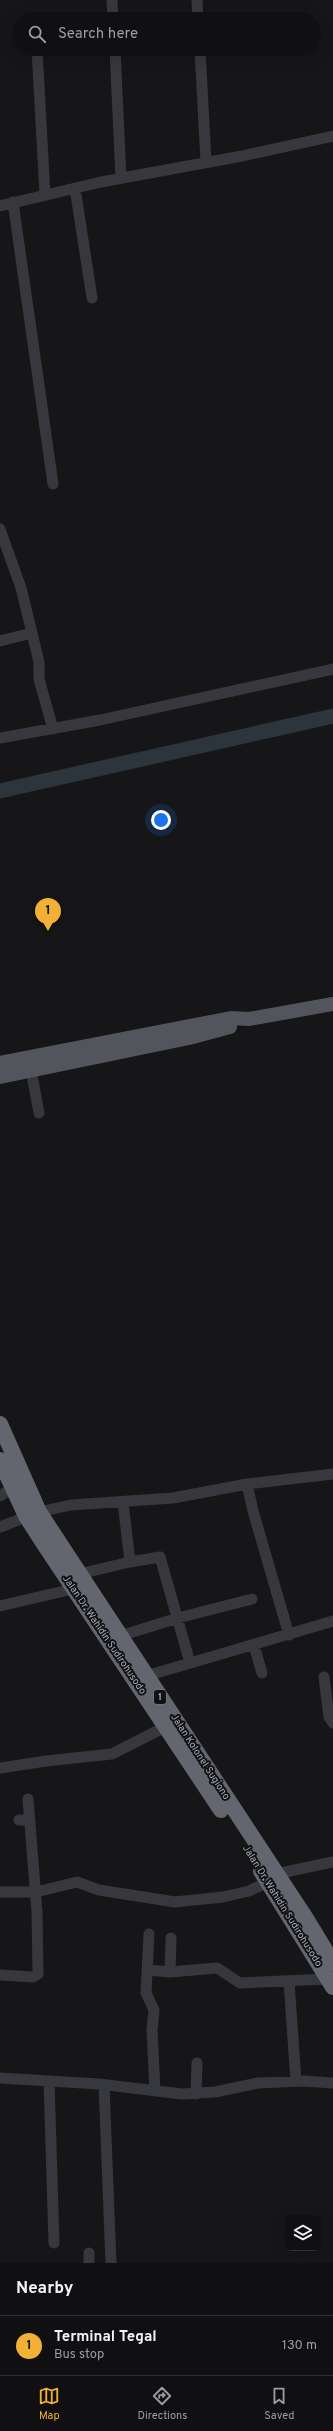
<!DOCTYPE html>
<style>
body{margin:0;font-family:Overpass,sans-serif;background:#19191b;color:#f1f3f6}
.controls{position:absolute;right:12px;bottom:12px;display:grid;overflow:hidden;border-radius:6px;box-shadow:0 4px 16px #0002}
.controls button{width:36px;height:36px;display:grid;place-items:center;padding:0;border:0;border-bottom:1px solid #303032;background:#101012;color:#f1f3f6;font:20px sans-serif}
.you{position:absolute;left:161px;top:820px;width:14px;height:14px;margin:-10px;border:3px solid #fff;border-radius:50%;background:#1a73e8;box-shadow:0 0 0 6px #1a73e833}
.badge{display:grid;place-items:center;width:26px;height:26px;border-radius:50%;background:#f2b134;color:#111;font-size:13px;font-weight:700}
.pin{position:absolute;translate:-50% -33px;filter:drop-shadow(0 1px 2px #0008)}
.pin::after{content:'';position:absolute;top:21px;width:14px;height:12px;background:inherit;clip-path:polygon(0 0,100% 0,50% 100%)}
.list{margin:0;padding:0;list-style:none}
h2{display:flex;justify-content:space-between;align-items:center;height:52px;margin:0;padding:0 16px;font-size:17px}
h2 small{font-size:13px;font-weight:400;color:#9c9d9f}
.list li{display:grid;grid-template-columns:26px 1fr auto;gap:12px;align-items:center;box-sizing:border-box;height:60px;padding:0 16px;border-top:1px solid #303032}
.list b{display:block;font-size:15px;white-space:nowrap}
.list p{margin:0;font-size:13px;white-space:nowrap;color:#9c9d9f}
.list em{font-size:13px;font-style:normal;color:#9c9d9f}
.icon{flex:none;width:22px;height:22px;fill:none;stroke:currentColor;stroke-width:2;stroke-linecap:round;stroke-linejoin:round}
.map{position:relative;flex:none;width:333px;height:2263px;overflow:hidden}
.search{position:absolute;background:#101012;box-shadow:0 4px 16px #0002;left:12px;right:12px;top:12px;height:44px;display:flex;align-items:center;gap:10px;box-sizing:border-box;padding:0 14px;border-radius:22px;color:#9c9d9f;font-size:15px}
.sheet{height:112px;background:#101012}
nav{display:flex;justify-content:space-around;align-items:center;box-sizing:border-box;height:56px;border-top:1px solid #303032;background:#101012;font-size:11px;color:#9c9d9f}
nav a{display:grid;justify-items:center;gap:2px}
nav .on{color:#f2b134}
.map>svg:first-child{display:block}
</style>
<div class="map">
<svg width="333" height="2263" viewBox="0 0 333 2263">
<rect width="100%" height="100%" fill="#161618"/>
<g fill="none" stroke-linecap="round" stroke-linejoin="round">
<path stroke="#2c353c" stroke-width="15" d="M0 791 333 716"/>
<path stroke="#37383d" stroke-width="11" d="M112 0 113 19
M197 0 198 19
M37 49 45 195
M115 49 121 178
M200 49 206 162
M75 188 92 298
M13 202 53 484
M0 206 101 182 242 156 333 136
M0 529 21 588 32 633 0 641
M32 633 39 662V679L53 729
M0 738 100 720 333 669
M31 1070 39 1113
M247 1484 253 1511 289 1635
M0 1496 12 1488
M123 1502 130 1562 160 1557 190 1663
M0 1527 39 1512 71 1505 173 1498 247 1484 333 1474
M79 1574 130 1562
M0 1606 73 1589
M120 1636 178 1618 252 1599
M254 1645 262 1673
M146 1676 333 1621
M324 1677 329 1717 333 1723
M0 1768 46 1761 112 1754 171 1724
M19 1820H30
M276 1874 333 1862
M0 1892H36L77 1882 99 1890 175 1902 223 1897 249 1891 268 1882
M149 1934 146 1993 154 2010 152 2030 155 2091
M148 1970 170 1972 217 1968 240 1983 328 1979
M170 1972 171 1938
M0 1975 33 1977 38 1974 37 1912 28 1799
M289 1982 296 2081
M0 2078 99 2084 182 2094 215 2092 258 2083 303 2081 333 2083
M49 2081 54 2243
M104 2085 111 2263
M196 2094 197 2063
M89 2253V2263"/>
<path stroke="#53555c" stroke-width="14" d="M0 1063 231 1018 249 1019 333 1004
M0 1077 189 1038 230 1027"/>
<path stroke="#63666e" stroke-width="16" d="M0 1424 39 1512 305 1917 333 1963
M0 1460 26 1516 42 1541 221 1810
M261 1871 333 1987"/>
</g>
<g text-anchor="middle" dominant-baseline="central" stroke-width="4" stroke-linejoin="round" paint-order="stroke">
<rect fill="#111113" stroke="#7b7e86" stroke-width="1" x="154" y="1690" width="12" height="14" rx="3"/>
<g font-size="9" font-weight="bold" fill="#a8adb8">
<text x="160" y="1697">1</text>
</g>
<g font-size="10" fill="#a8adb8" stroke="#111113">
<text transform="translate(104 1635) rotate(56)">Jalan Dr. Wahidin Sudirohusodo</text>
<text transform="translate(200 1757) rotate(57)">Jalan Kolonel Sugiono</text>
<text transform="translate(282 1906) rotate(58)">Jalan Dr. Wahidin Sudirohusodo</text>
</g>
</g>
</svg>
<div class="controls">
<button><svg class="icon" aria-label="layers" viewBox="0 0 24 24"><path d="M12 4l9 5-9 5-9-5zM3 14l9 5 9-5"/></svg></button>
</div>
<div class="you"></div>
<div class="pin badge" style="left:48px;top:931px">1</div>
<div class="search"><svg class="icon" aria-label="search" viewBox="0 0 24 24"><circle cx="10" cy="10" r="6"/><path d="M15 15l6 6"/></svg>Search here</div>
</div>
<section class="sheet">
<h2>Nearby<small></small></h2>
<ul class="list">
<li><span class="badge">1</span><div><b>Terminal Tegal</b><p>Bus stop</p></div><em>130 m</em></li>
</ul>
</section>
<nav>
<a class="on"><svg class="icon" aria-label="map" viewBox="0 0 24 24"><path d="M3 6l6-2 6 2 6-2v14l-6 2-6-2-6 2zM9 4v14M15 6v14"/></svg>Map</a>
<a><svg class="icon" aria-label="directions" viewBox="0 0 24 24"><path d="M12 3l9 9-9 9-9-9zM9 14v-3h6M13 9l2 2-2 2"/></svg>Directions</a>
<a><svg class="icon" aria-label="saved" viewBox="0 0 24 24"><path d="M7 4h10v16l-5-4-5 4z"/></svg>Saved</a>
</nav>
